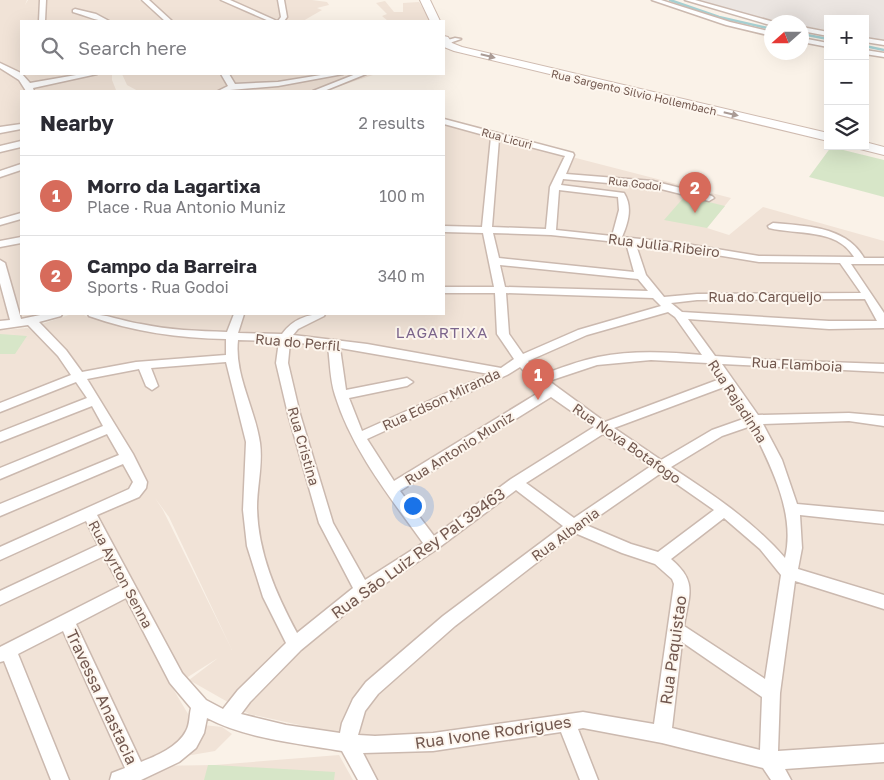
<!DOCTYPE html>
<meta charset="utf-8">
<style>
body{margin:0;font-family:"Golos Text",sans-serif;background:#f2f2f3;color:#2b2b33}
.controls{position:absolute;right:15px;top:15px;display:grid;overflow:hidden;border-radius:0px;box-shadow:0 5px 20px #0002}
.controls button{width:45px;height:45px;display:grid;place-items:center;padding:0;border:0;border-bottom:1px solid #e1e1e2;background:#fff;color:#2b2b33;font:25px sans-serif}
.compass{position:absolute;left:764px;top:15px;width:45px;height:45px;border-radius:50%;background:#fff;box-shadow:0 5px 20px #0002;rotate:249deg}
.you{position:absolute;left:412px;top:505px;width:18px;height:18px;margin:-12px;border:4px solid #fff;border-radius:50%;background:#1a73e8;box-shadow:0 0 0 8px #1a73e833}
.badge{display:grid;place-items:center;width:32px;height:32px;border-radius:50%;background:#d76b5b;color:#fff;font-size:16px;font-weight:700}
.pin{position:absolute;translate:-50% -41px;filter:drop-shadow(0 1px 2px #0008)}
.pin::after{content:'';position:absolute;top:26px;width:18px;height:15px;background:inherit;clip-path:polygon(0 0,100% 0,50% 100%)}
.list{margin:0;padding:0;list-style:none}
h2{display:flex;justify-content:space-between;align-items:center;height:65px;margin:0;padding:0 20px;font-size:21px}
h2 small{font-size:16px;font-weight:400;color:#7c7c81}
.list li{display:grid;grid-template-columns:32px 1fr auto;gap:15px;align-items:center;box-sizing:border-box;height:80px;padding:0 20px;border-top:1px solid #e1e1e2}
.list b{display:block;font-size:19px;white-space:nowrap}
.list p{margin:0;font-size:16px;white-space:nowrap;color:#7c7c81}
.list em{font-size:16px;font-style:normal;color:#7c7c81}
.icon{flex:none;width:28px;height:28px;fill:none;stroke:currentColor;stroke-width:2;stroke-linecap:round;stroke-linejoin:round}
.map{position:relative;flex:none;width:884px;height:780px;overflow:hidden}
.search{position:absolute;background:#fff;box-shadow:0 5px 20px #0002;left:20px;top:20px;width:425px;height:55px;display:flex;align-items:center;gap:12px;box-sizing:border-box;padding:0 18px;border-radius:0px;color:#7c7c81;font-size:19px}
.panel{position:absolute;background:#fff;box-shadow:0 5px 20px #0002;left:20px;top:90px;width:425px;height:225px;border-radius:0px}
.map>svg:first-child{display:block}
</style>
<div class="map">
<svg width="884" height="780" viewBox="0 0 884 780">
<rect width="100%" height="100%" fill="#faf2e8"/>
<path fill="#f1e3d7" fill-rule="evenodd" d="M0 0H27L25 5 28 0H139L152 7 167 21H21V74H112V80L116 90 21 91V314H49L0 324Z
M144 0H312L327 2 329 5 317 8 322 10 303 21H170Z
M385 1 394 12H403V3L419 2 431 21H388L382 16 387 14 376 3Z
M122 74 223 75 376 74 334 88 325 85 310 91H138L127 85Z
M444 124 731 198 707 228 729 235 763 207 884 241V780H374L354 737 249 714 189 680 218 658 172 687 194 724 222 727 232 734 215 751 127 766 108 780H0V330L28 328 53 346 39 325 72 314H82L90 318 96 314H444ZM155 498 169 517 232 650 163 510Z
M339 755 353 780H126L151 766 215 765Z"/>
<path fill="#ebe5e1" d="M700 0H884V41L865 37V19H828V30L802 26V22L766 19Z"/>
<path fill="#d7e6c8" d="M831 147 884 160V197L809 177Z
M685 196 725 206 707 228 664 220Z
M0 334 27 336 15 354H0Z
M208 765H215L335 772 334 780H204Z"/>
<g fill="none" stroke-linecap="round" stroke-linejoin="round">
<path stroke="#a6d0d2" stroke-width="2.5" d="M670 0 719 17 772 29
M802 34 828 39
M865 46 884 50"/>
<g stroke="#cbb9af" stroke-width="3">
<path id="street" d="M40 0H46L45 21H39Z
M142 0H149L172 21H165Z
M221 0H230L277 21H269Z
M278 0H284L287 17 284 21H278L281 17Z
M652 0H661L730 22 772 32V36L726 25Z
M685 0H695L774 22 770 25Z
M75 9 96 14 109 21C98 22 84 15 73 12V10Z
M802 27 828 32V36L802 31Z
M455 38 461 39 444 45V41Z
M802 38 828 43V47L802 42Z
M865 38 884 41V45L865 42Z
M865 50 884 53V57L865 54Z
M0 63 21 73 30 83 82 74H97L33 88 34 91H26L19 80 0 68Z
M221 74H229L235 84 278 82 327 74H343L278 86 218 91 228 86Z
M356 74H366L324 91H313Z
M444 119 573 153 574 155 566 174 653 181 712 196 714 198 709 201 653 187 563 179 561 185 624 193C633 207 628 223 622 237L686 244 759 256 854 257C837 228 797 235 769 228L768 226 773 223C805 226 846 226 864 258H884V264H851L884 313V328L829 329 688 319 715 356 770 360 884 364V372L722 364 758 415 849 413 884 416V426L849 421 763 424 782 460 797 504 884 512V524L800 515 802 548 798 569 884 595V609L795 581 780 693 778 751 884 744V762L785 769 791 780H771L763 768 662 743 583 728 578 729 598 780H580L561 732 433 751 363 753 377 780H358L342 751C297 743 247 739 207 718L204 733 196 748 179 762 141 780H110L112 773 125 768 63 631 18 654 69 780H51L4 661 0 662V647L120 586 104 556 0 605V591L98 545 86 521 0 560V547L129 489 133 482 123 464 0 516V504L119 455 107 434 0 479V468L103 426 92 406 0 442V432L87 398 76 382 0 412V403L71 375 58 356 28 325 0 329V321L10 320 0 283V260L5 263 21 319 45 314H62L61 316 39 322 66 350 82 372 136 362 226 355V339C179 338 134 332 89 316L88 314C106 314 122 321 141 324 169 330 198 331 227 332L234 314H244L238 333 282 334C293 319 307 314 325 314L324 316 298 329 293 335 367 344 501 368 514 359 497 334 495 293H444V287H494L483 233 444 232V226L482 227 491 137 444 124ZM499 139 565 156 550 187 546 229 492 227ZM559 190 618 197 619 210 612 236 556 230ZM493 233 551 235 626 243 634 272 499 258ZM636 245 686 250 759 262 840 263 861 293 697 294 664 297 646 275ZM500 265 638 279 648 291 505 287ZM506 293 653 298 661 306 578 330 523 354 509 334ZM865 299 877 321H829L682 312 671 303 697 300ZM668 312 675 317 702 355C668 352 632 350 598 357 579 361 560 368 542 375L528 361 587 335ZM238 340 279 341 276 363 288 414 319 523 353 588 297 633C276 594 258 553 257 508 257 486 263 464 260 443 255 408 234 375 238 340ZM290 342 328 346C330 362 330 380 335 395 352 450 390 497 423 543L365 580 333 523 300 414 288 363ZM340 348 489 374 362 431 349 398 407 386 413 382 407 378 346 390ZM651 360 708 363 720 379 605 422 549 381 597 365ZM226 362 246 442 243 510 247 546 263 597 286 643 238 690 223 709 206 700 182 673 97 515 139 497 146 488 147 482 133 454 87 379 139 369 146 386 152 390 158 386 151 368ZM520 367 543 390 394 481 367 439 507 375ZM724 387 746 418 712 430 661 460 614 428ZM551 397 594 427 511 479 434 536 400 491ZM751 426C770 464 796 513 785 558 753 521 712 494 671 467L722 436ZM603 434 651 466 574 518 526 483ZM661 473 714 510 658 552 631 544 586 525ZM516 490 563 526 443 616 366 682 353 699 342 723 340 733 286 725 241 714 250 702 301 650 368 595 437 549ZM724 518 760 549 781 575 765 679 684 626C689 594 698 582 671 559ZM575 533 622 553 655 564 672 579 674 584 654 724 583 712 433 733 375 736 358 735 365 711 378 694 455 626ZM126 598 170 683 191 708C189 716 190 724 186 731 178 747 156 756 141 762L76 624ZM682 642 762 697 760 750 672 728Z
M21 124V129L0 133V127Z
M21 141V147L0 152V146Z
M21 164V170L0 177V171Z
M21 213V219L0 225V219Z
M21 237V243L0 247V241Z"/>
</g>
<g stroke="#cfbbb0" stroke-width="2">
<path id="secondary" d="M420 0H430L440 21H430Z
M444 36 448 37 452 43 462 47 828 133V141L454 51 444 47Z
M865 142 884 147V155L860 149 859 146H865Z"/>
</g>
<use href="#street" fill="#fff" fill-rule="evenodd"/>
<use href="#secondary" fill="#fff" fill-rule="evenodd"/>
</g>
<defs><path id="oneway-solid" d="M-6-.8H1V-3.2L6.5 0L1 3.2V.8H-6Z" transform="scale(1.25)"/></defs>
<g fill="#aa9b95">
<use href="#oneway-solid" transform="translate(488 56) rotate(14)"/>
<use href="#oneway-solid" transform="translate(731 114) rotate(13)"/>
</g>
<g text-anchor="middle" dominant-baseline="central" stroke-width="4" stroke-linejoin="round" paint-order="stroke">
<g font-size="11" fill="#72584f" stroke="#fdf6ee">
<text transform="translate(634 92) rotate(13)">Rua Sargento Silvio Hollembach</text>
<text transform="translate(507 138) rotate(15)">Rua Licuri</text>
<text transform="translate(635 183) rotate(7)">Rua Godoi</text>
</g>
<g font-size="14" fill="#72584f" stroke="#fdf6ee">
<text transform="translate(664 245) rotate(7)">Rua Julia Ribeiro</text>
<text x="765" y="296">Rua do Carqueijo</text>
<text transform="translate(298 342) rotate(5)">Rua do Perfil</text>
<text transform="translate(797 364) rotate(3)">Rua Flamboia</text>
<text transform="translate(441 399) rotate(-25)">Rua Edson Miranda</text>
<text transform="translate(738 401) rotate(57)">Rua Rajadinha</text>
<text transform="translate(627 443) rotate(35)">Rua Nova Botafogo</text>
<text transform="translate(304 446) rotate(74)">Rua Cristina</text>
<text transform="translate(459 448) rotate(-32)">Rua Antonio Muniz</text>
<text transform="translate(565 534) rotate(-36)">Rua Albania</text>
<text transform="translate(121 574) rotate(62)">Rua Ayrton Senna</text>
</g>
<g font-size="15" letter-spacing="1" fill="#7d668d" stroke="#fdf6ee">
<text x="442" y="332">LAGARTIXA</text>
</g>
<g font-size="16" fill="#72584f" stroke="#fdf6ee">
<text transform="translate(418 553) rotate(-36)">Rua Sāo Luiz Rey Pal 39463</text>
<text transform="translate(673 650) rotate(-82)">Rua Paquistao</text>
<text transform="translate(102 697) rotate(65)">Travessa Anastacia</text>
<text transform="translate(493 732) rotate(-8)">Rua Ivone Rodrigues</text>
</g>
</g>
</svg>
<div class="controls">
<button>+</button>
<button>−</button>
<button><svg class="icon" aria-label="layers" viewBox="0 0 24 24"><path d="M12 4l9 5-9 5-9-5zM3 14l9 5 9-5"/></svg></button>
</div>
<svg class="compass" viewBox="-18 -18 36 36"><path d="M0-13l5 13h-10z" fill="#e53935"/><path d="M0 13l5-13h-10z" fill="#7c7c81"/></svg>
<div class="you"></div>
<div class="pin badge" style="left:538px;top:400px">1</div>
<div class="pin badge" style="left:695px;top:213px">2</div>
<div class="search"><svg class="icon" aria-label="search" viewBox="0 0 24 24"><circle cx="10" cy="10" r="6"/><path d="M15 15l6 6"/></svg>Search here</div>
<section class="panel">
<h2>Nearby<small>2 results</small></h2>
<ul class="list">
<li><span class="badge">1</span><div><b>Morro da Lagartixa</b><p>Place · Rua Antonio Muniz</p></div><em>100 m</em></li>
<li><span class="badge">2</span><div><b>Campo da Barreira</b><p>Sports · Rua Godoi</p></div><em>340 m</em></li>
</ul>
</section>
</div>
